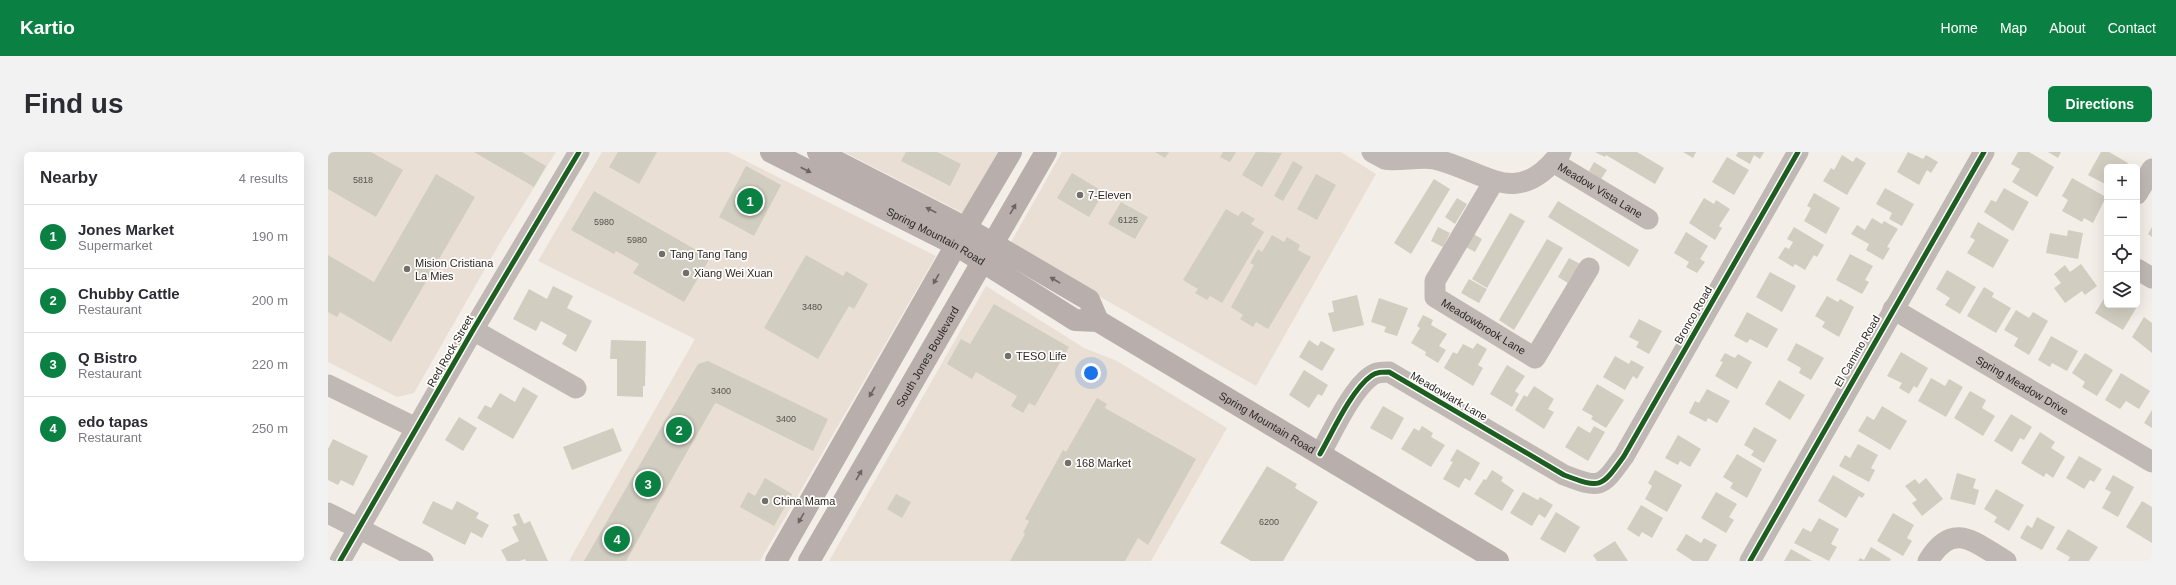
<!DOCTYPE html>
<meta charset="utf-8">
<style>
body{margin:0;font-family:Arial,sans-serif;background:#f2f2f3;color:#2b2b33}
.controls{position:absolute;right:12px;top:12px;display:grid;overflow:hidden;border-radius:6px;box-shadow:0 4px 16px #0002}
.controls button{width:36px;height:36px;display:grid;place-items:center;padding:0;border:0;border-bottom:1px solid #e1e1e2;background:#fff;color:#2b2b33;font:20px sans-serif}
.you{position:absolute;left:763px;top:221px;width:14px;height:14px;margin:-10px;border:3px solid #fff;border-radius:50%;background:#1a73e8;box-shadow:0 0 0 6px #1a73e833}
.badge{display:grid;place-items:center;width:26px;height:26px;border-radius:50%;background:#0b8043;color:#fff;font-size:13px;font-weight:700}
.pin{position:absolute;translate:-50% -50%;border:2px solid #fff;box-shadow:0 1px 4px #0006}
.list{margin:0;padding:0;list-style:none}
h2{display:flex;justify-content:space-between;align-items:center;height:52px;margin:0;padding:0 16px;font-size:17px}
h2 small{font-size:13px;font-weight:400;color:#7c7c81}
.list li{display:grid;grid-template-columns:26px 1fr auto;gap:12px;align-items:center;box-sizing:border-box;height:64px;padding:0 16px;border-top:1px solid #e1e1e2}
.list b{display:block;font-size:15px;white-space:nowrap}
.list p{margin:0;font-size:13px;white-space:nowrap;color:#7c7c81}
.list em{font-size:13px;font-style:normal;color:#7c7c81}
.icon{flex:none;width:22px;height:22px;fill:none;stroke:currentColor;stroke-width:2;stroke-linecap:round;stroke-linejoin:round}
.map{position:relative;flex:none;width:1824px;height:409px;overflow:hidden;border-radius:6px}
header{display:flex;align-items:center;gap:24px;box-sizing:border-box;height:56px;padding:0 20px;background:#0b8043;color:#fff}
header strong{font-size:19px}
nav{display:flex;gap:22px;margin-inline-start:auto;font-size:14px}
.intro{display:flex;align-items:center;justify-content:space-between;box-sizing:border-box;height:96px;padding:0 24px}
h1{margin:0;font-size:28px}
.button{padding:10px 18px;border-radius:6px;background:#0b8043;color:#fff;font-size:14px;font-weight:700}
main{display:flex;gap:24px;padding:0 24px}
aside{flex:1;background:#fff;border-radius:6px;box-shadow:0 4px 16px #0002}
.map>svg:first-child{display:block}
</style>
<header>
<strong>Kartio</strong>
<nav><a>Home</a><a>Map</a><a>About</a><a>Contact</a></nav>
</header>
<div class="intro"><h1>Find us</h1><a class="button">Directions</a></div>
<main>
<aside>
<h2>Nearby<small>4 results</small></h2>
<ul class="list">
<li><span class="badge">1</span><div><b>Jones Market</b><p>Supermarket</p></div><em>190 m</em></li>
<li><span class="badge">2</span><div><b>Chubby Cattle</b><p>Restaurant</p></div><em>200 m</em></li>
<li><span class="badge">3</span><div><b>Q Bistro</b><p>Restaurant</p></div><em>220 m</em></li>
<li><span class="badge">4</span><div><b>edo tapas</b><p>Restaurant</p></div><em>250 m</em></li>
</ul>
</aside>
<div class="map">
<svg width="1824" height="409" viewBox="0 0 1824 409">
<rect width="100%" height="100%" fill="#f4eee8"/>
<path fill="#eadfd5" d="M0 0H228L173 89 86 241 69 245 0 210Z
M274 0H400L608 104 432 409H241L367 187 210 109Z
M516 0H670L637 62Z
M734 0H1013L1048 22 928 234 762 139 683 90Z
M658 134 756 196 789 209 899 276 823 409H501Z"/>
<path fill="#d1cdc0" d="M0 0H43L75 18 48 65 0 37Z
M146 0H194L218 14 206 35Z
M290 0H329L311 32 281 15Z
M578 0H609L633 12 622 34 573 9Z
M827 0H841L837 6Z
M895 0H908L902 10 892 5Z
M928 0 954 1 934 35 914 23Z
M1267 0H1309L1336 16 1327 32 1278 3 1277 5Z
M1355 0H1368L1365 6Z
M1410 0H1436L1432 7 1426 3 1422 12 1408 4Z
M1580 0 1595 7 1598 3 1610 10 1603 21 1599 18 1591 33 1569 20Z
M1690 0H1701L1726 15 1709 45 1684 30 1692 17 1683 12Z
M1720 0H1733L1730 6Z
M1773 0H1781L1800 11 1798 15H1779V33L1760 23Z
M1514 3 1525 10 1528 5 1538 11 1519 43 1495 29 1503 16 1506 18Z
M1399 5 1421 18 1406 43 1384 30Z
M965 9 975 15 955 49 946 44Z
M1266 10 1279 18 1273 27 1261 19Z
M418 14 453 33 426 84 391 65Z
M744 21 776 40 761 65 729 46Z
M108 22 147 45 63 190 12 160 9 165 0 160V103L46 130Z
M988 22 1008 33 989 68 969 57Z
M1744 26 1778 45 1765 71 1756 66 1754 70 1734 59 1740 48 1734 44Z
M1106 27 1122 37 1083 102 1066 91Z
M1557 36 1586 52 1574 74 1561 67 1564 61 1548 52Z
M1676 36 1701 50 1685 79 1656 60 1663 48 1668 50Z
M266 39 382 106 356 150 305 121 311 112 288 99 286 102 243 78Z
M1486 41 1512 56 1498 82 1476 69 1483 56 1479 54Z
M1129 46 1139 52 1127 72 1117 65Z
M1376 46 1386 52 1388 48 1402 57 1391 74 1394 76 1387 88 1361 71Z
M1230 49 1311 98 1301 115 1220 65Z
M793 50 820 65 807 87 780 72Z
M898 57 910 64 914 59 927 67 923 72 936 80 894 151 882 144 879 148 867 141 870 137 855 128Z
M1182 61 1197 69 1159 136 1144 127Z
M1544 66 1554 72 1556 69 1570 77 1559 95 1562 96 1555 108 1538 98 1541 92 1523 82 1529 73 1537 78Z
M1650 70 1681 88 1665 116 1639 101 1647 88 1642 85Z
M1110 75 1122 81 1115 95 1103 89Z
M1466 75 1496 93 1489 105 1486 103 1477 118 1467 112 1465 115 1450 106 1457 95 1461 97 1465 90 1459 87Z
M1824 75V85L1820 82Z
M1740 78 1755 81 1750 107 1718 101 1722 81 1739 84Z
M1358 80 1380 94 1372 107 1377 110 1369 121 1358 115 1361 110 1346 101Z
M1144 81 1154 87 1147 100 1136 94Z
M944 83 956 90 959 85 972 93 970 98 983 105 940 177 928 170 925 175 912 167 915 163 903 155 926 113 922 111 930 97 934 100Z
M1219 87 1235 96 1186 178 1171 168Z
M1522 102 1545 114 1537 128 1541 130 1534 142 1508 128Z
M478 103 515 124 518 119 540 132 526 157 521 154 490 207 436 176Z
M1241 106 1252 112 1240 131 1230 125Z
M1753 112 1769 134 1757 143 1754 139 1737 151 1726 136 1733 131 1726 122 1737 113 1742 120Z
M1619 118 1648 135 1632 162 1617 153 1622 146 1608 137Z
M1442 120 1468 134 1454 160 1428 145Z
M1141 127 1159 137 1151 151 1133 141Z
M225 134 245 144 239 156 264 169 248 200 234 192 239 183 213 169 208 179 185 167 201 137 219 147Z
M1656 135 1666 141 1664 145 1683 156 1668 181 1639 164Z
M1779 142V153H1810L1795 178 1767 161Z
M1029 143 1036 173 1005 180 1000 161 1006 160 1004 149Z
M1499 144 1510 150 1512 147 1526 155 1511 185 1494 175 1497 170 1487 164Z
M1051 146 1080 156 1069 184 1056 180 1058 175 1043 170Z
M666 152 741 195 707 254 701 251 695 261 683 254 689 244 648 220 644 227 619 212 633 187 642 192Z
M1688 158 1701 166 1705 160 1720 169 1701 203 1686 194 1690 186 1676 178Z
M1419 160 1450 177 1439 196 1422 187 1419 191 1406 184Z
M1095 163 1105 168 1103 173 1119 182 1111 194 1118 198 1110 211 1097 203 1098 200 1083 191 1092 176 1089 174Z
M1816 165 1824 171V201L1804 185Z
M1311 167 1334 179 1321 202 1308 195 1311 190 1301 185Z
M1723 184 1750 199 1739 219 1724 211 1722 215 1710 208Z
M283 188 318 189 317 234H315V245L289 244V207H282Z
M981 188 990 194 993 189 1007 197 994 219 971 205Z
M1149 191 1159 197 1150 213 1155 216 1145 234 1116 216 1125 200 1129 202 1135 192 1145 197Z
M1468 191 1496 206 1483 228 1471 221 1473 216 1459 208Z
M1573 200 1600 216 1589 236 1586 234 1581 242 1571 236 1574 231 1559 224Z
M1397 201 1407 206 1410 202 1424 210 1409 237 1387 224 1395 210 1392 209Z
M1757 201 1785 218 1769 244 1754 235 1757 230 1744 221Z
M1287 204 1301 212 1303 208 1316 215 1309 227 1305 224 1297 238 1275 225Z
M380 209 500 267 485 299 388 251 386 253 351 314 298 409H256L370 212Z
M1179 213 1197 224 1187 239 1191 242 1184 255 1162 242Z
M976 218 1000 233 994 244 990 242 981 256 961 243Z
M1793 221 1822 239 1811 257 1798 249 1792 257 1777 248Z
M1603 226 1617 234 1621 227 1635 235 1618 265 1590 249Z
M1451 228 1477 243 1462 268 1437 252Z
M1269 232 1296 248 1278 276 1263 267 1265 264 1254 258Z
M1206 234 1226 247 1220 257 1226 260 1216 277 1187 258 1196 243 1199 245Z
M195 235 210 244 185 287 149 266 157 253 163 256 172 241 187 250Z
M1379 237 1402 249 1389 271 1380 266 1378 270 1361 261 1367 249 1371 251Z
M1642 239 1658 248 1654 256 1667 264 1655 284 1626 266Z
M769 246 779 252 777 256 868 307 820 393 810 386 797 409H682L697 382 695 381 701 369 697 367 735 298 738 300Z
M1055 254 1076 266 1064 288 1042 276Z
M1554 254 1579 269 1562 298 1530 279 1539 264 1546 268Z
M1824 258V276L1816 271Z
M1683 262 1704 275 1696 288 1692 286 1684 300 1666 289Z
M131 265 149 276 135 299 117 288Z
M1094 274 1105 281 1103 285 1117 293 1103 315 1073 297 1086 276 1091 279Z
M1250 274 1262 281 1266 274 1277 280 1260 309 1237 295Z
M1426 275 1449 288 1436 311 1423 303 1426 299 1416 293Z
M285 276 294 299 244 318 235 295Z
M1712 280 1727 290 1723 296 1737 305 1725 326 1718 321 1716 325 1693 311Z
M1350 283 1373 297 1362 315 1352 309 1350 313 1337 306Z
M5 287 40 304 25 334 13 328 10 333 0 328V297Z
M1530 292 1550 303 1543 316 1547 318 1541 330 1511 314 1517 303 1522 306Z
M1129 297 1152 311 1142 329 1137 326 1131 336 1115 327 1125 310 1122 309Z
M1409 302 1434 317 1419 346 1402 336 1405 331 1395 325Z
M1751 304 1774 317 1766 330 1762 328 1756 337 1738 326Z
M939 314 969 332 967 336 990 350 955 409H923L892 391Z
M1164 318 1175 325 1173 329 1186 338 1174 359 1146 342 1156 327 1158 328Z
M1327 318 1354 333 1339 360 1317 347 1324 334 1320 331Z
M1629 321 1648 327 1645 336 1651 338 1647 353 1622 347Z
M1505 323 1537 342 1534 346 1531 344 1518 366 1490 349Z
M1785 323 1806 335 1790 365 1774 356 1783 340 1777 337Z
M437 326 464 342 446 374 412 355 420 340 427 344Z
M1598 326 1615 347 1594 364 1584 351 1589 348 1577 334 1587 327 1591 332Z
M1668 337 1696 353 1681 379 1666 370 1669 365 1656 357Z
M1195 340 1210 348 1212 345 1225 353 1217 366 1211 362 1204 374 1182 361Z
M1388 340 1409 352 1401 365 1406 368 1398 381 1373 366Z
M568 342 583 350 574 366 559 357Z
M105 349 124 358 129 349 151 361 148 366 161 373 154 386 143 380 137 393 94 371Z
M1814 349 1824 355V391L1798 375Z
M1313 353 1335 366 1324 386 1314 380 1311 385 1299 377Z
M1228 360 1252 375 1237 401 1212 387Z
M191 361 196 372 202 369 220 409H198L197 407 192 409H179L173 398 191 389 184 375 189 373 185 363Z
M1565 361 1586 373 1579 386 1584 389 1575 404 1549 389Z
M1709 365 1727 375 1714 398 1692 386 1699 373 1704 376Z
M1491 366 1511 377 1503 392 1509 395 1501 409 1466 391 1475 376 1483 380Z
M1740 377 1770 395 1761 409H1740L1742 405 1728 397Z
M1358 382 1373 391 1376 386 1389 393 1380 409H1365L1348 398Z
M1287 389 1300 409H1269L1265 403Z
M1543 395 1563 407 1562 409H1530L1532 406 1536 408Z
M1463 397 1484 409H1456Z"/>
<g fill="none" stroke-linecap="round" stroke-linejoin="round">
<g stroke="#bfb8b4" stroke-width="21">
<path d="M1044 0C1048 2 1053 5 1057 7 1069 10 1092 4 1106 7 1158 19 1189 59 1233 0"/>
<path id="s1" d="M1225 10 1320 67"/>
<path id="s2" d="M1166 29 1107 129V145L1207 206 1261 116"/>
<path d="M1809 42 1824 17"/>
<path d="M1809 117 1824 126"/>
<path id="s3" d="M1565 157 1824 310"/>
<path d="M145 178 248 236"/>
<path d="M0 233 88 276"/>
<path d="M992 302C1004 281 1024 237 1043 224 1048 220 1054 220 1061 220L1236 323C1273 337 1273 336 1296 304L1470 0"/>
<path d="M0 361 95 409"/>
<path d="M12 409 145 178 251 0"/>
<path d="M1422 409 1656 0"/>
<path d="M1600 409C1625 367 1647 391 1678 409"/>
</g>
<g stroke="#b8afac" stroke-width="22">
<path id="s4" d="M443 0 628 93 747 168 770 169 1170 409"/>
<path d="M490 0 638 76 761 148 770 169"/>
<path d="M448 409 628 93 683 0"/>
<path id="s5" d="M481 409 718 0"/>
</g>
<g stroke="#fffdfb" stroke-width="8">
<path id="cycleway" d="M992 302C1004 281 1024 237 1043 224 1048 220 1054 220 1061 220L1236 323C1273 337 1273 336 1296 304L1470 0
M12 409 145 178 251 0
M1422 409 1656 0"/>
</g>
<use href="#cycleway" stroke="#1b5e20" stroke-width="5"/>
</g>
<defs><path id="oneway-solid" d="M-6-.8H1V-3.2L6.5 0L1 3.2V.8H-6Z"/></defs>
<g fill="#6b6562">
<use href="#oneway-solid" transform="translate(478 18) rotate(27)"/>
<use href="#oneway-solid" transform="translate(685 57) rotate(-60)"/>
<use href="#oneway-solid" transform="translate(603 58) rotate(-153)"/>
<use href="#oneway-solid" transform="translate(608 127) rotate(120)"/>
<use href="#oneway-solid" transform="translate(727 128) rotate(-149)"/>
<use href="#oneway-solid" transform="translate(544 240) rotate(120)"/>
<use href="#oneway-solid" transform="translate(531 323) rotate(-60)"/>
<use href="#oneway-solid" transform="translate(473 366) rotate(120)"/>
</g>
<g fill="#726e69" stroke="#fffdfb" stroke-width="1.5">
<circle cx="752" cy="43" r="4"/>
<circle cx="334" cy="102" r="4"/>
<circle cx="79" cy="117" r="4"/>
<circle cx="358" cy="121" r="4"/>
<circle cx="680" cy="204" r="4"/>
<circle cx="740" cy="311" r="4"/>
<circle cx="437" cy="349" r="4"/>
</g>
<g text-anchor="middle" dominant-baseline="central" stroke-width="3.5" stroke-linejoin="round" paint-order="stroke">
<g font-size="9" fill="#55524c">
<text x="35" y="28">5818</text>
<text x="800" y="68">6125</text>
<text x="276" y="70">5980</text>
<text x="309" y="88">5980</text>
<text x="484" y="155">3480</text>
<text x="393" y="239">3400</text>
<text x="458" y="267">3400</text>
<text x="941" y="370">6200</text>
</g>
<g font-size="11" fill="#2c2925" stroke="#fffdfb">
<text stroke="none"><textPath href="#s1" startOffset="55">Meadow Vista Lane</textPath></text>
<text stroke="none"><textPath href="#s4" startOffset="185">Spring Mountain Road</textPath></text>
<text transform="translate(1365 163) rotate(-60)">Bronco Road</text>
<text stroke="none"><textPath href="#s2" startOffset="189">Meadowbrook Lane</textPath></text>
<text transform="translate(122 199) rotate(-60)">Red Rock Street</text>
<text transform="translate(1529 199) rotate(-60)">El Camino Road</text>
<text stroke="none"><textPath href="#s5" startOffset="236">South Jones Boulevard</textPath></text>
<text stroke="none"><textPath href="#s3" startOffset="150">Spring Meadow Drive</textPath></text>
<text transform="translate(1121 244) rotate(30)">Meadowlark Lane</text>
<text stroke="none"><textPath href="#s4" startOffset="568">Spring Mountain Road</textPath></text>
</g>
<g font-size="11" fill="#2c2925" stroke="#fffdfb" text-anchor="start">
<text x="760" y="43">7-Eleven</text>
<text x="342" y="102">Tang Tang Tang</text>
<text x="87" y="111">Mision Cristiana<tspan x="87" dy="13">La Mies</tspan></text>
<text x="366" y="121">Xiang Wei Xuan</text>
<text x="688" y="204">TESO Life</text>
<text x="748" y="311">168 Market</text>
<text x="445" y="349">China Mama</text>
</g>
</g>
</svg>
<div class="controls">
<button>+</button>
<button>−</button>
<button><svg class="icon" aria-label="locate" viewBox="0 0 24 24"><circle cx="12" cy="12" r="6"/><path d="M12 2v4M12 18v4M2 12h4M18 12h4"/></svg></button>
<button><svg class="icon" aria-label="layers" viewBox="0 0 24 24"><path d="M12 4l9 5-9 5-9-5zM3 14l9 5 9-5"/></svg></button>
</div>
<div class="you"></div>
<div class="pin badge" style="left:422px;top:49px">1</div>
<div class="pin badge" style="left:351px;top:278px">2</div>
<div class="pin badge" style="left:320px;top:332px">3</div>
<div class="pin badge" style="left:289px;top:387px">4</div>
</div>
</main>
